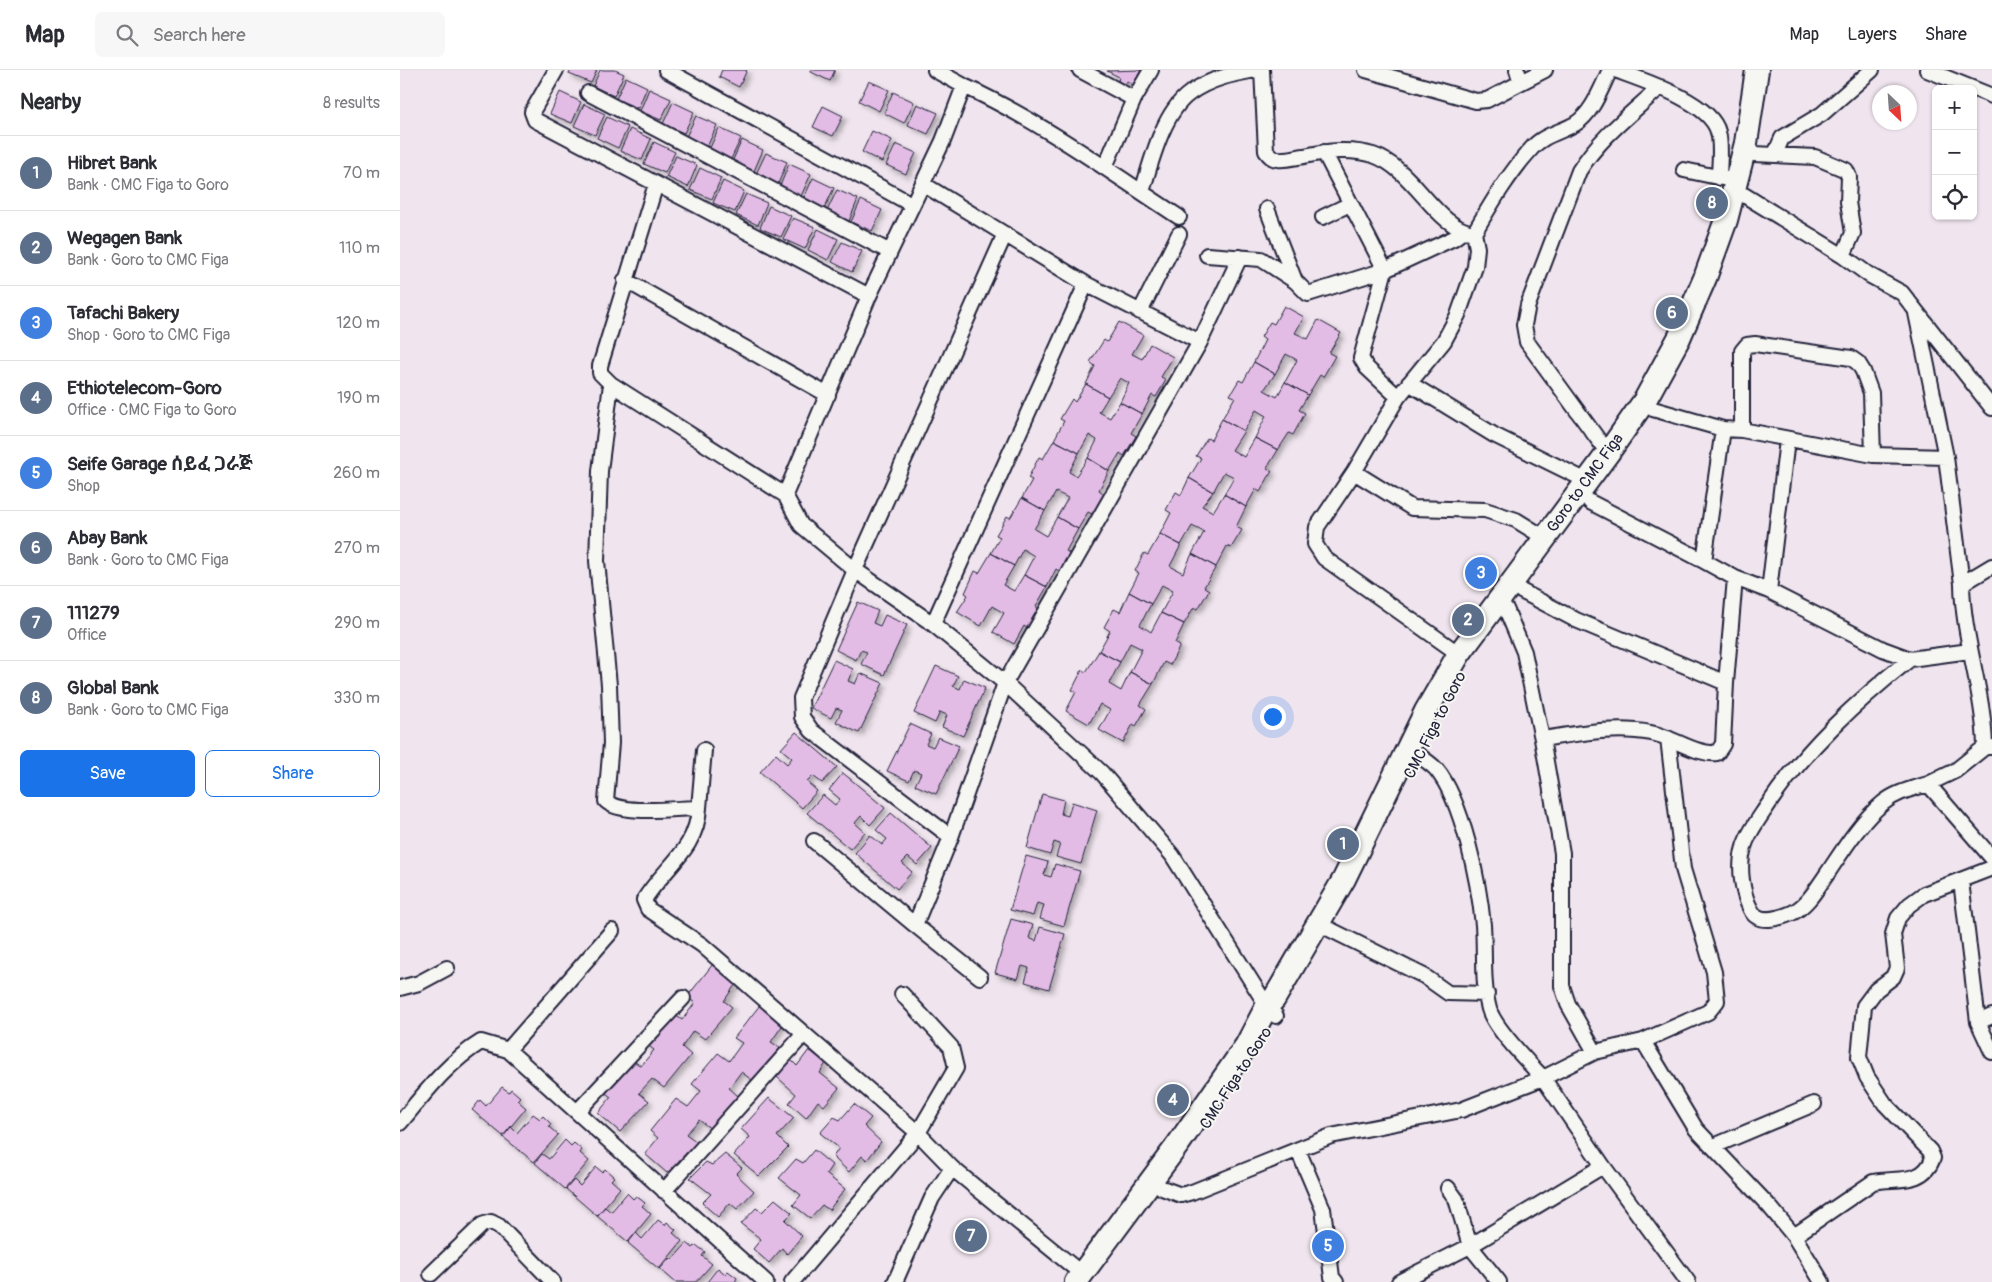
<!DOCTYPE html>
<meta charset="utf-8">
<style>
body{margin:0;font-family:Pangolin,"Noto Sans Ethiopic",sans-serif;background:#f7f7f7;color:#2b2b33}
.controls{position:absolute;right:15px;top:15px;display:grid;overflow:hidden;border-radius:8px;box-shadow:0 1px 4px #0004}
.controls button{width:45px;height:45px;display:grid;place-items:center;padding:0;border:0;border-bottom:1px solid #e1e1e2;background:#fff;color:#2b2b33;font:25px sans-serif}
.compass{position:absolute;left:1472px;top:15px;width:45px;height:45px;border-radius:50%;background:#fff;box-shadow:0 1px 4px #0004;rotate:155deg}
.you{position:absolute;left:872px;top:646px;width:18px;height:18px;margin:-12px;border:4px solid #fff;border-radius:50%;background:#1a73e8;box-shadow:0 0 0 8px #1a73e833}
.badge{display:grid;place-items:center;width:32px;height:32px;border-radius:50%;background:#1a73e8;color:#fff;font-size:16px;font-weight:700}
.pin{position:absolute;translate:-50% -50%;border:2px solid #fff;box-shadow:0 1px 5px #0006}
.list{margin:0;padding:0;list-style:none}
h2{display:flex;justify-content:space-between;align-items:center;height:65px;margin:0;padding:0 20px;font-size:21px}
h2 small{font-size:16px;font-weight:400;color:#7c7c81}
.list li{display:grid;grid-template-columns:32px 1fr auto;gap:15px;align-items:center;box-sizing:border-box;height:75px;padding:0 20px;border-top:1px solid #e1e1e2}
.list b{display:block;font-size:19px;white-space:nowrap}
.list p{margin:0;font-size:16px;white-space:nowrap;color:#7c7c81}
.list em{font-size:16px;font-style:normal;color:#7c7c81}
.actions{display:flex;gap:10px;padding:15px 20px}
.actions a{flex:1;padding:11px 0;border:1px solid #1a73e8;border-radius:8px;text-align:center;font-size:18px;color:#1a73e8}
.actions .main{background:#1a73e8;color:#fff}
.icon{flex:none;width:28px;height:28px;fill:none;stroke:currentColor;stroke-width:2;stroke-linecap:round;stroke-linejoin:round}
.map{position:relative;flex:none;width:1592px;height:1212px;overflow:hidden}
header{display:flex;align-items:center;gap:30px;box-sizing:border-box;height:70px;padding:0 25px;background:#fff;border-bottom:1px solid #e1e1e2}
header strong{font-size:24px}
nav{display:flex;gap:28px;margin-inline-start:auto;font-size:18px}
.search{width:350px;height:45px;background:#f7f7f7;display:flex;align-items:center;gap:12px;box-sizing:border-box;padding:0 18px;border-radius:8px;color:#7c7c81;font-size:19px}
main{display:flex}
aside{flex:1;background:#fff}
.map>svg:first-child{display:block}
</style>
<header>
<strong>Map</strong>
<div class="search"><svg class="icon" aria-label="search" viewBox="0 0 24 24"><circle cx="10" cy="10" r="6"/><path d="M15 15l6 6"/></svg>Search here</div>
<nav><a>Map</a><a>Layers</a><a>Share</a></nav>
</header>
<main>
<aside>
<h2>Nearby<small>8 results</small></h2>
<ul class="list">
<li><span class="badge" style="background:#5c6f8a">1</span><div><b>Hibret Bank</b><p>Bank · CMC Figa to Goro</p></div><em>70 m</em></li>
<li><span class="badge" style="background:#5c6f8a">2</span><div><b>Wegagen Bank</b><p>Bank · Goro to CMC Figa</p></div><em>110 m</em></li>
<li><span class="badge" style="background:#3f7fe0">3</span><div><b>Tafachi Bakery</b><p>Shop · Goro to CMC Figa</p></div><em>120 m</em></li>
<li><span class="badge" style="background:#5c6f8a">4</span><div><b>Ethiotelecom-Goro</b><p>Office · CMC Figa to Goro</p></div><em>190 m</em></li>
<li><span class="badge" style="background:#3f7fe0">5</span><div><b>Seife Garage ሰይፈ ጋራጅ</b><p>Shop</p></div><em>260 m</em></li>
<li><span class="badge" style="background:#5c6f8a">6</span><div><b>Abay Bank</b><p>Bank · Goro to CMC Figa</p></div><em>270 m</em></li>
<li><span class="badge" style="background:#5c6f8a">7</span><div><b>111279</b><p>Office</p></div><em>290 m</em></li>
<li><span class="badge" style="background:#5c6f8a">8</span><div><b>Global Bank</b><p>Bank · Goro to CMC Figa</p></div><em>330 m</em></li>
</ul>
<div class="actions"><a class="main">Save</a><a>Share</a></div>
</aside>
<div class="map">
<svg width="1592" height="1212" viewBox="0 0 1592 1212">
<defs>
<filter id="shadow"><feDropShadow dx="3.5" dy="3.5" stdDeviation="2.5" flood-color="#0004"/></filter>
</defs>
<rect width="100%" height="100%" fill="#f0e5ee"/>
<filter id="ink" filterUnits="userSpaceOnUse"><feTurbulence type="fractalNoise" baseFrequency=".02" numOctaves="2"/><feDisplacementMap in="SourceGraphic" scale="10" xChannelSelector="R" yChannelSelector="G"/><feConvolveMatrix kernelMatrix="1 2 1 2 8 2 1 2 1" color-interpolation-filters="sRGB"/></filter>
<g filter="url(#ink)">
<path fill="#e3bce5" stroke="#22223b" filter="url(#shadow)" d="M171 0H197L191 13 169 4Z
M200 0H215L224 4 214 26 193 16Z
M322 0H347L339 17 319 7Z
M411 0H435L430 11 411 2Z
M741 0 733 15 727 11 725 15 718 11 719 7 707 1Z
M226 7 247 17 238 38 216 29Z
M469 11 489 20 479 41 459 31Z
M249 19 271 29 261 50 240 41Z
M160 22 181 32 172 53 150 44Z
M493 22 514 32 504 53 484 43Z
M273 32 294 42 284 63 263 54Z
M184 34 205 44 195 65 174 56Z
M517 34 538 43 528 64 508 55Z
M423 36 443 46 433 66 413 57Z
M296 46 317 55 307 77 286 67Z
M207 47 228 57 218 78 197 68Z
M319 58 341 68 331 89 309 80Z
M230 59 251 69 242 90 220 81Z
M472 61 492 70 482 92 462 82Z
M342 70 363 80 354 101 332 92Z
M254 72 275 82 265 103 244 94Z
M496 74 516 83 506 104 486 95Z
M366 83 387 92 378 114 356 104Z
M276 86 297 95 288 117 266 107Z
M389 94 411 104 401 126 380 116Z
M300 98 321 108 312 129 290 120Z
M413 108 434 118 424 139 403 130Z
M323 111 344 121 335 142 313 133Z
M437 120 458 129 449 151 427 141Z
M346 124 367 133 358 155 336 145Z
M461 130 482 140 472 161 451 152Z
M369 136 391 146 381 167 360 158Z
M393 148 415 157 405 179 383 169Z
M418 159 438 169 428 190 408 180Z
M442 172 462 181 452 202 432 192Z
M884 236 904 247 895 263 908 269 918 250 941 263 929 283 935 286 923 307 920 305 908 325 885 312 897 290 886 284 875 304 854 292 865 270 861 267 870 252 874 254Z
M719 252 743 265 732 284 742 289 750 274 773 287 761 307 766 310 756 327 752 325 742 344 720 332 729 313 720 308 708 327 686 314 695 296 690 292 704 270 707 272Z
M854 292 875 304 864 320 877 327 885 312 908 325 899 340 905 343 893 365 889 363 878 380 855 368 866 346 856 340 844 361 822 349 835 327 830 325 839 310 843 312Z
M686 314 708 327 699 342 710 348 720 332 742 344 731 363 736 366 724 386 720 383 709 401 688 388 697 370 689 365 679 383 654 370 664 351 660 349 672 329 675 332Z
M822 349 844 361 832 380 844 387 855 368 878 380 867 398 872 401 860 422 856 419 846 437 824 424 834 407 824 402 813 422 789 408 801 388 796 386 807 368 811 370Z
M654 370 679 383 669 402 676 406 688 388 709 401 699 420 704 424 692 444 688 442 678 459 657 447 668 428 656 422 645 441 622 428 632 410 628 408 639 387 643 389Z
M789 408 813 422 802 436 813 442 824 424 846 437 836 457 842 460 831 478 827 476 816 497 792 484 804 462 792 456 781 475 760 464 771 443 766 440 776 422 781 425Z
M622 428 645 441 634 459 646 466 657 447 678 459 666 481 669 483 659 501 656 499 647 517 624 505 634 486 623 479 614 496 591 483 600 467 596 465 607 446 610 448Z
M760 464 781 475 770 496 783 503 792 484 816 497 804 517 809 520 798 539 794 537 784 554 761 543 773 521 762 515 751 534 729 522 739 503 735 501 744 483 748 485Z
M591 483 614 496 603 515 614 521 624 505 647 517 636 536 639 540 628 559 624 556 614 574 593 562 604 543 592 536 581 556 557 542 568 525 565 523 575 501 579 503Z
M729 522 751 534 740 555 751 562 761 543 784 554 775 573 780 576 770 595 764 592 753 614 730 602 742 579 730 573 720 592 699 581 710 561 704 557 714 539 720 542Z
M458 532 478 541 473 553 480 556 485 545 507 555 484 605 461 594 467 582 461 580 456 590 436 580Z
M699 581 720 592 709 614 721 621 730 602 753 614 740 635 746 639 736 656 733 654 723 673 699 660 710 640 700 634 689 654 666 641 676 622 672 620 682 600 686 602Z
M434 590 453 599 448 611 455 614 460 603 483 613 459 663 436 652 442 640 436 638 431 648 411 638Z
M536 596 558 606 553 616 560 619 564 609 585 618 563 666 542 657 547 645 540 642 535 653 514 643Z
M510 654 531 664 526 674 533 677 538 667 559 676 536 724 515 715 521 703 514 700 509 711 487 701Z
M396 662 437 697 422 713 413 706 407 712 417 721 402 738 360 702 376 684 387 694 392 688 381 679Z
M443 703 485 738 470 755 461 746 455 753 465 762 450 779 407 743 423 725 435 735 440 729 429 720Z
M642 724 664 730 661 744 668 746 672 732 697 740 681 794 656 787 660 774 654 772 650 785 627 778Z
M491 743 532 778 517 795 508 787 502 793 512 802 497 819 455 783 470 765 482 775 487 769 476 760Z
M626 786 648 792 644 805 651 807 655 794 680 801 664 856 640 849 644 835 637 833 633 846 610 840Z
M611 849 633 855 629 868 636 871 640 857 665 864 649 919 625 912 629 898 622 896 618 909 595 903Z
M313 894 337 912 324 931 332 937 305 969 293 961 282 977 291 985 264 1018 252 1009 239 1023 249 1031 220 1062 198 1043 211 1027 203 1021 229 988 241 996 254 980 245 973 271 942 282 950 295 933 287 927Z
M360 935 384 953 371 972 380 978 352 1010 341 1002 329 1018 338 1026 311 1059 299 1050 286 1064 297 1072 267 1103 245 1084 258 1068 250 1061 276 1029 288 1037 301 1021 292 1014 318 983 329 991 342 973 334 968Z
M409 980 426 993 420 1003 439 1018 424 1036 418 1031 406 1048 389 1033 396 1024 377 1007 391 990 397 996Z
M102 1017 109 1022 111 1019 120 1027 117 1030 126 1038 103 1066 72 1040 80 1030 86 1036Z
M369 1028 394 1048 377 1066 388 1077 359 1106 334 1085 350 1067 341 1059Z
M454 1034 471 1048 464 1056 481 1072 467 1090 462 1086 449 1102 433 1087 439 1078 420 1063 434 1047 440 1050Z
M133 1044 140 1049 143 1046 151 1054 149 1057 158 1065 134 1092 103 1067 111 1057 117 1063Z
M165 1070 171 1076 174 1073 182 1080 180 1083 189 1091 165 1119 135 1093 142 1084 149 1089Z
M414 1080 432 1095 426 1104 445 1119 429 1140 422 1135 410 1148 393 1135 401 1125 379 1108 396 1089 403 1093Z
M325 1084 342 1098 336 1104 354 1121 337 1139 330 1133 318 1147 302 1133 311 1124 290 1108 306 1092 312 1095Z
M196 1097 202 1102 205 1099 214 1107 211 1110 220 1118 197 1146 166 1119 174 1110 180 1116Z
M227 1123 233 1129 236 1126 245 1133 242 1136 251 1144 228 1172 197 1146 205 1137 211 1142Z
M375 1129 392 1143 385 1150 402 1166 387 1184 382 1178 369 1193 353 1179 361 1169 341 1154 356 1138 362 1142Z
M258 1150 265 1155 267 1152 276 1160 273 1163 282 1171 259 1199 228 1173 236 1163 242 1169Z
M287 1173 293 1178 296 1175 305 1182 302 1186 312 1194 296 1212H275L260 1199 270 1188 272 1190Z
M318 1198 325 1204 328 1201 337 1208 335 1212H307Z"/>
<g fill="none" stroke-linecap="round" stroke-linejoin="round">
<g stroke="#22223b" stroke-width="18">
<path id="minor" d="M156 0 132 42 135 50 469 226
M266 0 511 134
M680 0 734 29
M862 0 866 81C869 85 872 89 878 89 886 90 896 87 904 86 928 81 950 78 973 85 1015 99 1035 158 1074 163
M966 0 1076 31 1087 30 1145 0
M1117 0 1121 12
M1215 0C1242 10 1311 32 1318 62 1322 76 1319 94 1319 108
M1527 0 1592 26
M564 16C640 51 709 101 779 147
M188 23 490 182
M924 82 985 200 961 288 967 298 998 327
M1354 84 1415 87 1446 100 1449 107 1448 132 1453 163 1443 186
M1375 84 1382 68 1422 44 1472 0
M705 97 734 29 751 0
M1284 100 1327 109
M256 114 200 296V303L211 314 385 425 401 455 455 500 401 628 402 647 412 661 551 767
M523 114 686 214 800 272
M742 122C751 92 763 42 790 23 809 9 833 4 855 0
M1334 123 1344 125 1443 186 1469 205 1502 223 1592 338
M867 139 895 211
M923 147 950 134
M605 164 455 500 533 554 605 613 702 703 772 785 867 936 876 946
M807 185 861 189 895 211 908 224 985 200 1054 168 1062 162
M225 210 428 325
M740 242 779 164
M1516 243 1546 387
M1009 313 1094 365 1187 411
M211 314 200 401 197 491 209 615 211 673 206 731C222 746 277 738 299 738 297 780 264 797 244 830L248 839 302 875 518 1063 392 1212
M1253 339 1323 359 1342 360 1473 385 1546 387 1562 514C1563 569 1584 622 1585 677
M1342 360V281L1347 275 1355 274 1451 288 1458 293 1463 301 1471 323 1473 385
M1208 383 1127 272 1124 255 1128 235 1179 101C1199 68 1232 43 1260 17
M954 402 1012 438 1085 440 1116 450 1145 468
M385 425 469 226 543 71 564 16 535 0
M1190 432 1304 491 1323 359
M1304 491 1335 508 1369 521 1483 579 1510 589 1570 581
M1562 514 1592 496
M1121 521 1176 550 1326 613 1335 508
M1369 521 1387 370
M1106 539 1124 582 1142 669
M533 554 686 214
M1059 584 924 488 915 474 917 457 954 402 998 327 1044 271 1058 245 1075 197 1077 178 1074 163C1091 134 1109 103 1132 78 1143 65 1161 62 1175 54 1193 43 1201 18 1210 0
M1510 589C1456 632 1404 680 1366 738 1358 750 1348 763 1344 777 1338 796 1342 823 1351 840 1358 855 1380 848 1392 843 1408 835 1417 818 1427 804 1443 780 1460 752 1483 733 1496 722 1512 719 1528 714
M1268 668 1283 799 1314 902 1317 931 1308 942 1243 971 1195 982 1143 1008 1203 1096 1288 1212
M1592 677H1585L1555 701 1528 714 1592 788
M299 738 304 680
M414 771 515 855
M1561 811 1578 952
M929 859 1024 906 1048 923 1087 924
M212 861 108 980 366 1212
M580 907 515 855 551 767 605 613 800 272 840 187
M0 918 19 913 47 898
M502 924 551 977 556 998 518 1063 552 1098 682 1204
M1592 946 1578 952 1592 982
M1243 971 1296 1059 1370 1137 1394 1166 1422 1212
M1195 982 1168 934 1162 916V783L1142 669C1177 664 1215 656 1251 663 1273 667 1295 685 1317 683L1323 674 1326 613
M178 1041 283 928
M0 1053C25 1023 47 993 81 972L108 980
M1314 1076 1414 1034
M898 1080 923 1139 932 1207 936 1212
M762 1118 781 1125 792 1122 931 1066 1061 1040 1143 1008C1129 993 1094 958 1089 939 1082 913 1085 882 1083 855 1079 814 1063 731 1036 699 1031 694 1024 689 1018 685
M1048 1118 1056 1129 1070 1176 1099 1212
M264 1121 403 965
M1394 1166 1473 1112C1495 1107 1523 1116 1533 1088L1530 1081 1485 1034 1467 1007 1459 987 1464 936 1476 920 1493 907 1497 898 1493 864 1498 848 1509 835 1524 824 1592 798
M31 1204 82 1155 91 1152 99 1156 153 1212
M495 1212 532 1128 552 1098
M999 1212 1070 1176 1203 1096"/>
</g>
<g stroke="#22223b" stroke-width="26">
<path id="primary" d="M676 1212 779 1073 846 976 867 936 874 929 944 809 1026 641 1059 584 1208 383 1245 330 1279 268 1305 208 1326 150 1346 73 1357 0"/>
</g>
<use href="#minor" stroke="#f6f6f2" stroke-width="14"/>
<use href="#primary" stroke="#f6f6f2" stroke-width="22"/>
</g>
</g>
<g text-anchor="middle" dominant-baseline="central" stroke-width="4" stroke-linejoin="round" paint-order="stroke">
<g font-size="16" fill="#22223b" stroke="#f6f6f2">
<text transform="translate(1185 413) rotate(-54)">Goro to CMC Figa</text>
<text transform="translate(1035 655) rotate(-63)">CMC Figa to Goro</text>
<text transform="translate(836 1008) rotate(-57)">CMC Figa to Goro</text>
</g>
</g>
</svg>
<div class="controls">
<button>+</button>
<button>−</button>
<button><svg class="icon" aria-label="locate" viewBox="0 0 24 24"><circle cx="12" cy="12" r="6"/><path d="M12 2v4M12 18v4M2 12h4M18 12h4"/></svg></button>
</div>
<svg class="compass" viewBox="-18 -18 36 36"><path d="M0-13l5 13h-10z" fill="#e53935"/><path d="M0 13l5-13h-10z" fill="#7c7c81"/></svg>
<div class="you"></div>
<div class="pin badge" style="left:943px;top:774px;background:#5c6f8a">1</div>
<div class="pin badge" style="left:1068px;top:550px;background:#5c6f8a">2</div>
<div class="pin badge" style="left:1081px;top:503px;background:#3f7fe0">3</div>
<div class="pin badge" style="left:773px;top:1030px;background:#5c6f8a">4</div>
<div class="pin badge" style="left:928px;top:1176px;background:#3f7fe0">5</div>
<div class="pin badge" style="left:1272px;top:243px;background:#5c6f8a">6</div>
<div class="pin badge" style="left:571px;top:1166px;background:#5c6f8a">7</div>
<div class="pin badge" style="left:1312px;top:133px;background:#5c6f8a">8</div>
</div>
</main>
